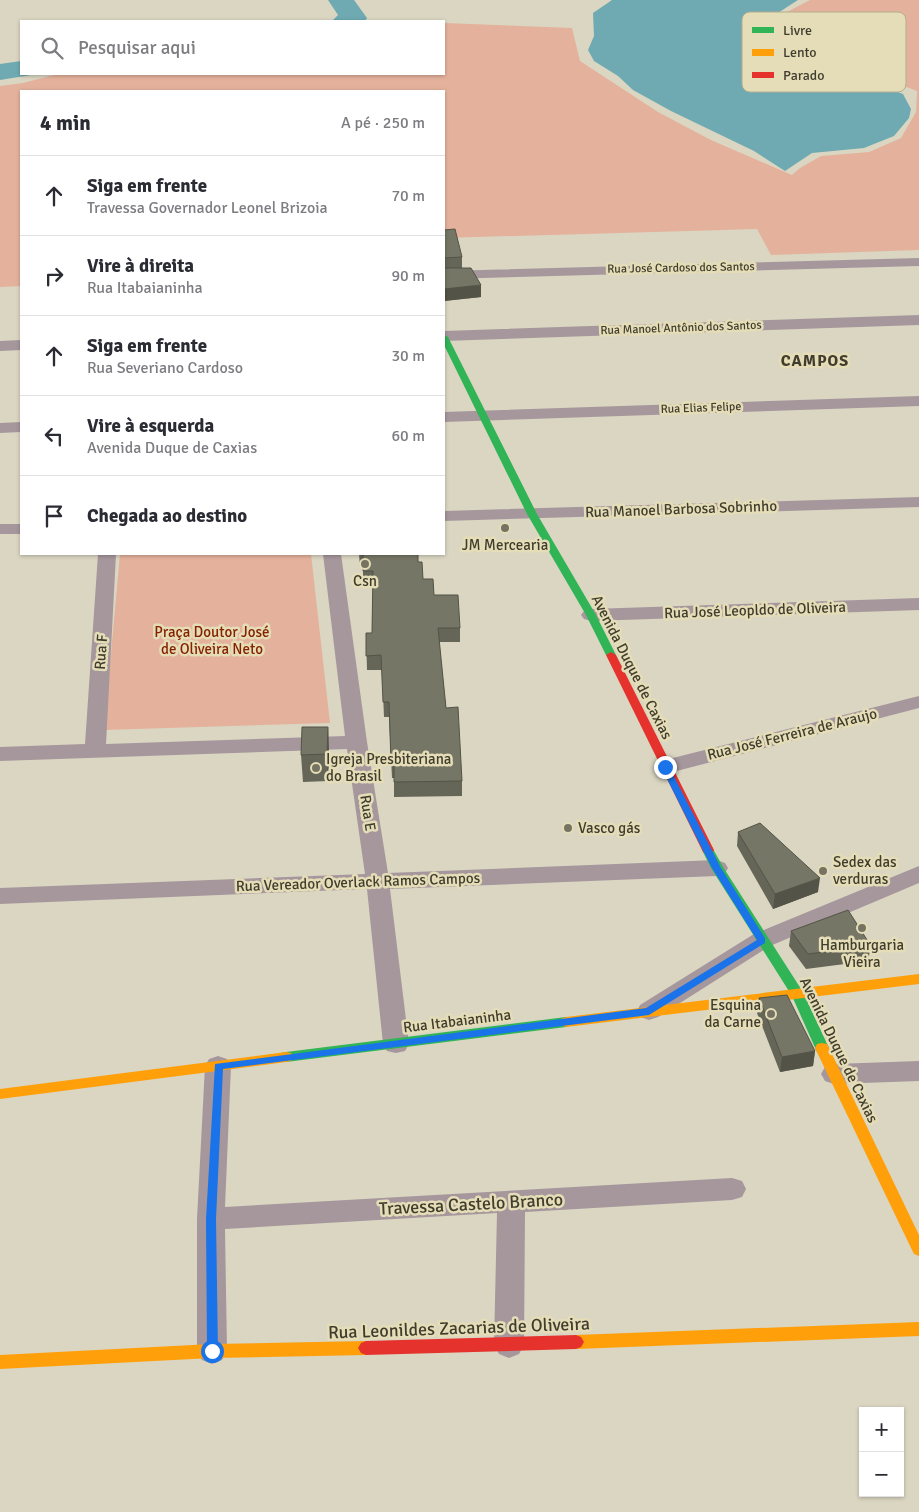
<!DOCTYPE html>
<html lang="pt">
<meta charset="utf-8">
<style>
body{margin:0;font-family:Signika,sans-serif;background:#f2f2f3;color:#2b2b33}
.controls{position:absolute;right:15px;bottom:15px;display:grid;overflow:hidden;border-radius:0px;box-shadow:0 1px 4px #0004}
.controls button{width:45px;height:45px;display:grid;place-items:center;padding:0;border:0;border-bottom:1px solid #e1e1e2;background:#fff;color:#2b2b33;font:25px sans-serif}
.stop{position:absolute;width:15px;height:15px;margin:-11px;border:4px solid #1a73e8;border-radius:50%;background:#fff}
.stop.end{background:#1a73e8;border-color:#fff;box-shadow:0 1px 5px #0008}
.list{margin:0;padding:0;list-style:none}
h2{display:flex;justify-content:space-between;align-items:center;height:65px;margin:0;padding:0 20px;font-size:21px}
h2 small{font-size:16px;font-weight:400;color:#7c7c81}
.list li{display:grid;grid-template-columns:32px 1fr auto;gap:15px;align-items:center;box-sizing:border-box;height:80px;padding:0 20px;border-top:1px solid #e1e1e2}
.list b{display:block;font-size:19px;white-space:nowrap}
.list p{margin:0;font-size:16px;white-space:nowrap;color:#7c7c81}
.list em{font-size:16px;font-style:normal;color:#7c7c81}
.icon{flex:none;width:28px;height:28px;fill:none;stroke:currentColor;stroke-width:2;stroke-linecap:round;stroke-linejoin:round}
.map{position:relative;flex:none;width:919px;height:1512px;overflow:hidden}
.search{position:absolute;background:#fff;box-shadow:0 1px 4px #0004;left:20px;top:20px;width:425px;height:55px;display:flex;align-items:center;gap:12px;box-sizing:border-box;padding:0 18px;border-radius:0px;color:#7c7c81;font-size:19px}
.panel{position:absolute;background:#fff;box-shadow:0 1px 4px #0004;left:20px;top:90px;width:425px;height:465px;border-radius:0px}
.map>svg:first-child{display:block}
</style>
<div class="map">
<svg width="919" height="1512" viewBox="0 0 919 1512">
<rect width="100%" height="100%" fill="#dad6c2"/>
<path fill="#e4b29c" d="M810 0H919V250L771 255 757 229 444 238V91H21V286L0 287V86L23 83 58 74H444V23L572 28 580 61 658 112 711 140 792 175 800 168 821 156 869 152 901 138 916 112 917 91 783 39 774 28 783 14Z
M120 554H311L330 723 104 730Z"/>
<path fill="#6faab3" d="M612 0H798L767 20 782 42 809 56 828 61 853 75 903 94 911 109 909 118 894 136 864 148 812 153 785 171 754 151 671 111 633 90 618 76 594 61 588 50 594 36 593 13Z"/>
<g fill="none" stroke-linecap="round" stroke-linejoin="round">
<path fill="#6faab3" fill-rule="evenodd" d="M328 0H354L367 18 365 21H332L338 15Z
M21 61V74L31 75 0 80V64Z"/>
<path fill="#a6979d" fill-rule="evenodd" d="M919 258V266L444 279V271Z
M919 315V325L444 341V331Z
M21 340V350L0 351V341Z
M919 396V406L444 422V412Z
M21 422V432L0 433V423Z
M919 497V507L444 521V511Z
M0 524H21V534H0Z
M98 554H116L106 744 345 736 323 554H341L367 742 388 873 717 860 725 863 728 868 725 873 717 876 390 889 409 1044 405 1051 396 1053 387 1051 383 1044 367 889 0 904V888L365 874 347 749 0 761V747L85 744Z
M919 598V610L591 621 584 619 581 615 584 611 591 609Z
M919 696V708L665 774 657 772 654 767 657 762Z
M919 866V883L770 946 658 1017 649 1020 640 1017 637 1011 640 1005 754 934Z
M218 1056 227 1059 231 1066 225 1207 732 1178 742 1181 746 1189 742 1197 732 1200 525 1212 524 1345 519 1354 509 1358 499 1354 494 1345 497 1213 225 1229 227 1351 222 1360 212 1364 202 1360 197 1351V1219L205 1066 209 1059Z
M919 1061V1081L834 1084 825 1081 821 1074 825 1067 834 1064Z"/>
<path fill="#30b455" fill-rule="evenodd" d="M444 335 448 337 537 514 596 615 616 655 615 657 611 658 606 655 586 615 527 514 444 345Z
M708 846 712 847 723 867 803 992 829 1048 827 1052 822 1053 817 1052 792 996 711 868 702 850Z
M566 1017 571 1019 573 1022 571 1025 566 1027 286 1062 281 1061 279 1057 281 1053 286 1052Z"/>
<path fill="#ff9f0a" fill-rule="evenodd" d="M919 974V984L566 1027 561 1025 559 1022 561 1019 566 1017Z
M822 1043 827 1044 829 1048 919 1235V1256L914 1254 912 1250 815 1048 817 1044Z
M286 1052 291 1053 293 1057 291 1061 286 1062 0 1099V1089Z
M919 1322V1336L576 1349 571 1347 568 1342 571 1337 576 1335Z
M366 1341 371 1343 374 1348 371 1353 366 1355 212 1358 0 1369V1355L212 1344Z"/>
<path fill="#e5322d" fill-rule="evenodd" d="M611 652 616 655 714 850 712 853H704L702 850 606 655Z
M576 1335 581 1337 584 1342 581 1347 576 1349 366 1355 361 1353 358 1348 361 1343 366 1341Z"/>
</g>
<path fill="#656558" d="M444 230 462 257V268L481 297 444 301Z
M359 554H418V562L423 579 434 595 460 628V642H439L446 708 462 781V796L394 797V778H392L389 717H384L382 670H367L366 633H372L373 585H363V567H360Z
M328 727 329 754 328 781 303 782 301 755Z
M738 832 818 892 773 909 737 846Z
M791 931 871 946 868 961 806 969 789 946Z
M759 998 815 1051 813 1066 780 1072 757 1013Z"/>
<path fill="#535347" d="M481 285V297L444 301V289Z
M328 727 329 754 328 781 327 754Z
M820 878 818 892 773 909 775 894Z
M815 1051 813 1066 780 1072 782 1057Z"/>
<path fill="#767666" stroke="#535347" d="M455 229 462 257 444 258V230Z
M444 268H471L481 285 444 289Z
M363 554H418V562H422L423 579H433L434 595H458L460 628H438L446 708 458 707 462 781 394 782V763H391L389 702H383L381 655 366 656V633H372L373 571H363Z
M302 727H328L327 754 301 755Z
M760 823 820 878 775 894 738 832Z
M848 910 871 946 808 954 791 931Z
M787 995 815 1051 782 1057 759 998Z"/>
<path fill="#1a73e8" d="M665 764 669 767 721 868 765 938V943L649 1015 223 1069 216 1219 218 1351 216 1354H208L207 1351 206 1219 215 1064 646 1008 757 940 712 868 661 767Z"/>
<g fill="#767362" stroke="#e5ddb7" stroke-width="2">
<circle cx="505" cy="528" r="5"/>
<circle cx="365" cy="564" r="5"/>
<circle cx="316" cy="768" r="5"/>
<circle cx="568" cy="828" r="5"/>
<circle cx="823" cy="871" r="5"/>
<circle cx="862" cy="928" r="5"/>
<circle cx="771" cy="1014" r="5"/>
</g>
<g text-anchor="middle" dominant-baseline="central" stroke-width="5" stroke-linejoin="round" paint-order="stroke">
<g font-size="12" fill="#403d2e" stroke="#e5ddb7">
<text transform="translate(681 268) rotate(-1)">Rua José Cardoso dos Santos</text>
<text transform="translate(681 328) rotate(-2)">Rua Manoel Antônio dos Santos</text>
<text transform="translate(701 408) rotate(-2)">Rua Elias Felipe</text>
</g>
<g font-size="15" fill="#403d2e" stroke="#e5ddb7">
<text transform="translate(681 509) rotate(-2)">Rua Manoel Barbosa Sobrinho</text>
<text transform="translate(755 610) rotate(-2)">Rua José Leopldo de Oliveira</text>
<text transform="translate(101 652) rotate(-86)">Rua F</text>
<text transform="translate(632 667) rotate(63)">Avenida Duque de Caxias</text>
<text transform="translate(792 734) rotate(-14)">Rua José Ferreira de Araujo</text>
<text transform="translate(368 813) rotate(81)">Rua E</text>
<text transform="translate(358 882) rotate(-2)">Rua Vereador Overlack Ramos Campos</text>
<text transform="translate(457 1021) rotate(-7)">Rua Itabaianinha</text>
<text transform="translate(839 1050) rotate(64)">Avenida Duque de Caxias</text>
</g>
<g font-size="15" fill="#403d2e" stroke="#e5ddb7">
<text x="505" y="545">JM Mercearia</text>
<text x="365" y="581">Csn</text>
<text x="326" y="759" text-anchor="start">Igreja Presbiteriana<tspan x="326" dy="17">do Brasil</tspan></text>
<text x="578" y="828" text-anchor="start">Vasco gás</text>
<text x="833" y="862" text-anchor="start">Sedex das<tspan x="833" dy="17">verduras</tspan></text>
<text x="862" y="945">Hamburgaria<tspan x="862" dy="17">Vieira</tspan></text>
<text x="761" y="1005" text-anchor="end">Esquina<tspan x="761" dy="17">da Carne</tspan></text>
</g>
<g font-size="15" fill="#862200" stroke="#e5ddb7">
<text x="212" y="632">Praça Doutor José<tspan x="212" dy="17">de Oliveira Neto</tspan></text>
</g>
<g font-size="16" font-weight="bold" letter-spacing="1" fill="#403d2e" stroke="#e5ddb7">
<text x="815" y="361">CAMPOS</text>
</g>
<g font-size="18" fill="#403d2e" stroke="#e5ddb7">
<text transform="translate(471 1204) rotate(-3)">Travessa Castelo Branco</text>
<text transform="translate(459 1328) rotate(-2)">Rua Leonildes Zacarias de Oliveira</text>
</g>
</g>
<rect x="742" y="12" width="164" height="80" rx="8" fill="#e5ddb7" stroke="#b4ad8e" stroke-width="1"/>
<rect x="752" y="27" width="22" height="6" fill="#30b455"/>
<rect x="752" y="49" width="22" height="7" fill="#ff9f0a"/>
<rect x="752" y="72" width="22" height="6" fill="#e5322d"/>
<g font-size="14" fill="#403d2e">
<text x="783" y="35">Livre</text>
<text x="783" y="57">Lento</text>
<text x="783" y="80">Parado</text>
</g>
</svg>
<div class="controls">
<button>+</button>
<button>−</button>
</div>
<div class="stop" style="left:212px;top:1351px"></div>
<div class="stop end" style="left:665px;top:767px"></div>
<div class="search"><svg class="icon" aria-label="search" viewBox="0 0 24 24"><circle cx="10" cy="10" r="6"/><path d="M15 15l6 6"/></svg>Pesquisar aqui</div>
<section class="panel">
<h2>4 min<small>A pé · 250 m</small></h2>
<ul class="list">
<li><svg class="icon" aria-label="ahead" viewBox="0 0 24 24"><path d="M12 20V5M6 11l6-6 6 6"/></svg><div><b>Siga em frente</b><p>Travessa Governador Leonel Brizoia</p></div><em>70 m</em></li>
<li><svg class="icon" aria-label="right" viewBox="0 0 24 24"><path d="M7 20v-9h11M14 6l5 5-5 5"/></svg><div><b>Vire à direita</b><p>Rua Itabaianinha</p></div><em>90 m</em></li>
<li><svg class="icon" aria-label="ahead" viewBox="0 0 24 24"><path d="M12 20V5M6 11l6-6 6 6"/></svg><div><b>Siga em frente</b><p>Rua Severiano Cardoso</p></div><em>30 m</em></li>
<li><svg class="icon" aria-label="left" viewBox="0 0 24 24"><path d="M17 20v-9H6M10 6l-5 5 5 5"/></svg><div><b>Vire à esquerda</b><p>Avenida Duque de Caxias</p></div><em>60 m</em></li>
<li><svg class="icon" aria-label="arrive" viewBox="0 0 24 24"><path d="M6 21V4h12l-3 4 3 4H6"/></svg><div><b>Chegada ao destino</b></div></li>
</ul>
</section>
</div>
